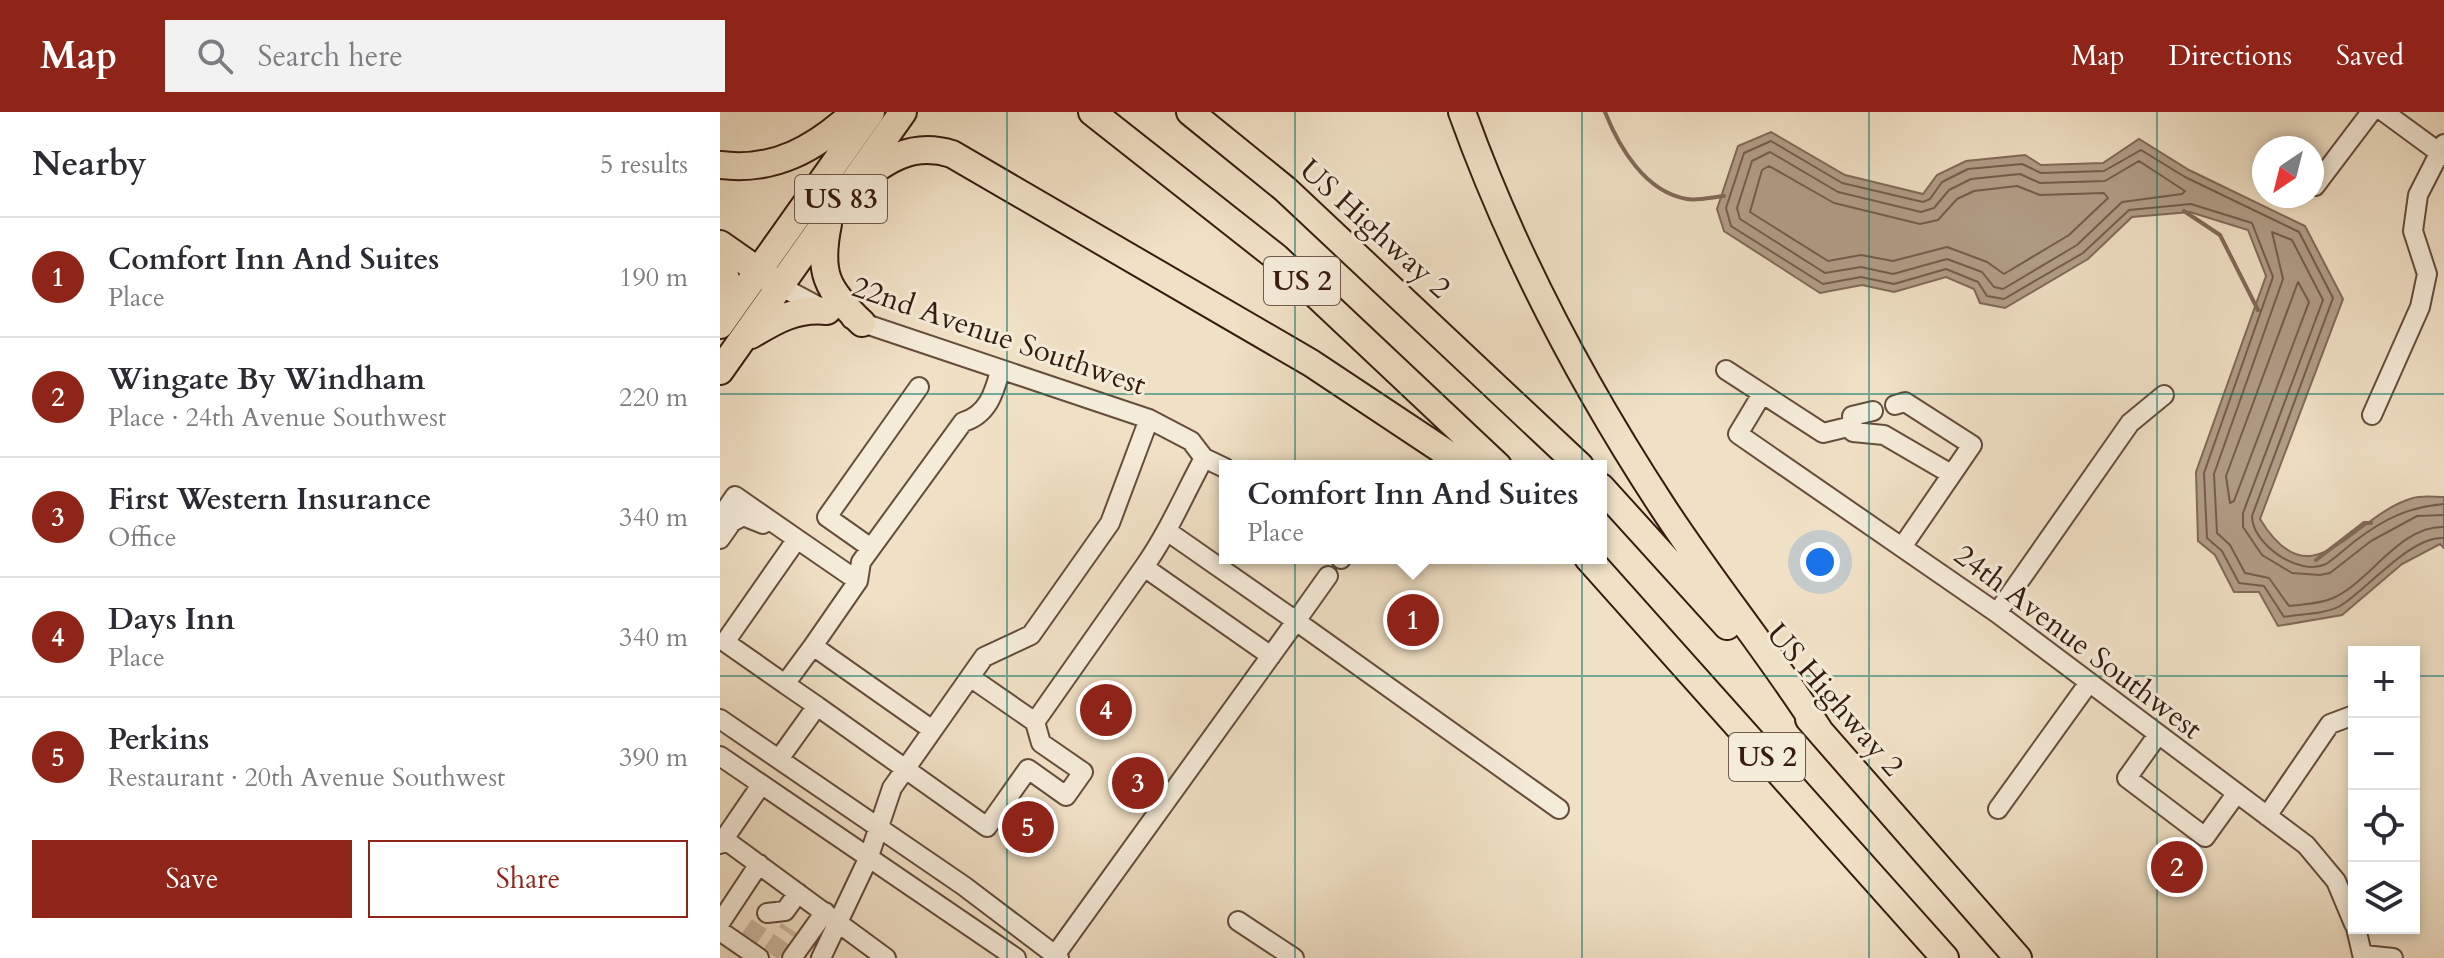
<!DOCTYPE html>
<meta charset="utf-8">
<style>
body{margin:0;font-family:Cardo,serif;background:#f2f2f3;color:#2b2b33}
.controls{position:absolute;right:24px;bottom:24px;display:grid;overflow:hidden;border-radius:0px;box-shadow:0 4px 12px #0003}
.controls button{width:72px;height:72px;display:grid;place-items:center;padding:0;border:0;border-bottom:2px solid #e1e1e2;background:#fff;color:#2b2b33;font:40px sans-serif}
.compass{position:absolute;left:1532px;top:24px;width:72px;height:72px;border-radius:50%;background:#fff;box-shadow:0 4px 12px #0003;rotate:215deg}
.you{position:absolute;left:1100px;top:450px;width:28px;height:28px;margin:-20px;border:6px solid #fff;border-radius:50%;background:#1a73e8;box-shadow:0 0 0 12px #1a73e833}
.badge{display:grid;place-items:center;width:52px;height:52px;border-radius:50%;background:#8f2418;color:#fff;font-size:26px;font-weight:700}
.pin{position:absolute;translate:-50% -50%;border:4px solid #fff;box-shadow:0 2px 8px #0006}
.popup{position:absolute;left:499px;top:348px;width:388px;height:104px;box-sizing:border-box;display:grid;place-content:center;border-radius:0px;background:#fff;filter:drop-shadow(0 2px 6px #0005);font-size:26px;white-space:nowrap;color:#7c7c81}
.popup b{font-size:30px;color:#2b2b33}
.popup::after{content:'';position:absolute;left:50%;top:100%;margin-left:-16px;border:16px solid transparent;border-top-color:#fff}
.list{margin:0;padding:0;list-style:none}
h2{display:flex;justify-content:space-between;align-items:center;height:104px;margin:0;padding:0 32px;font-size:34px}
h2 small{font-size:26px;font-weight:400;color:#7c7c81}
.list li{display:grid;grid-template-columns:52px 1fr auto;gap:24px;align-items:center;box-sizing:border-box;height:120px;padding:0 32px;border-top:2px solid #e1e1e2}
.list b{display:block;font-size:30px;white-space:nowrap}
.list p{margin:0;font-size:26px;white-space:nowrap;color:#7c7c81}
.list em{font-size:26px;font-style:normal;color:#7c7c81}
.actions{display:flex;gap:16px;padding:24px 32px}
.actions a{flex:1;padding:18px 0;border:2px solid #8f2418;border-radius:0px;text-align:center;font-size:28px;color:#8f2418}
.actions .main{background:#8f2418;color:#fff}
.icon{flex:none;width:44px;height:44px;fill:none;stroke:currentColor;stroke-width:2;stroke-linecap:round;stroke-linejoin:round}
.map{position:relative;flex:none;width:1724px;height:846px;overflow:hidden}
header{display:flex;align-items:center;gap:48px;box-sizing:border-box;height:112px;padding:0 40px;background:#8f2418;color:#fff}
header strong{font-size:38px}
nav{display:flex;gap:44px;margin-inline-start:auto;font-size:28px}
.search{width:560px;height:72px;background:#f2f2f3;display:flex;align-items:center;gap:20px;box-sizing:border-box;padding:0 28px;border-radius:0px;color:#7c7c81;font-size:30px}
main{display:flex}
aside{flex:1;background:#fff}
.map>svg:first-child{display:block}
</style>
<header>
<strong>Map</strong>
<div class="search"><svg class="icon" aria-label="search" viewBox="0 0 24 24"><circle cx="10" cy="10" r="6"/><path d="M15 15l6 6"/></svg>Search here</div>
<nav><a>Map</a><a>Directions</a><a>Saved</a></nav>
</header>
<main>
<aside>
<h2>Nearby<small>5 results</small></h2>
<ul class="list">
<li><span class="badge">1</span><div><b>Comfort Inn And Suites</b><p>Place</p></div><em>190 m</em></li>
<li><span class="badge">2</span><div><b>Wingate By Windham</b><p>Place · 24th Avenue Southwest</p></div><em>220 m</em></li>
<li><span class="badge">3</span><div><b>First Western Insurance</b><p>Office</p></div><em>340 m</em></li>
<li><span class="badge">4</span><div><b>Days Inn</b><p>Place</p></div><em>340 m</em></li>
<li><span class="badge">5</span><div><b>Perkins</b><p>Restaurant · 20th Avenue Southwest</p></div><em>390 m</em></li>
</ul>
<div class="actions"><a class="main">Save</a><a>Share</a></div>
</aside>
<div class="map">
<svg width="1724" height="846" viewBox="0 0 1724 846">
<rect width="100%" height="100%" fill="#f0e0c5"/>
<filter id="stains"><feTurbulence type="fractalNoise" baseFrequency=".0025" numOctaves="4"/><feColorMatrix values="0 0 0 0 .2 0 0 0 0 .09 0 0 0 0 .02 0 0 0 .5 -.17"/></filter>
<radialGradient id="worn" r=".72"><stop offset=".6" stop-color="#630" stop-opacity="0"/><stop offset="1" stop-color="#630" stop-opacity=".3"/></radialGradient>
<path fill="#b19d87" stroke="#806957" stroke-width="2" d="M1051 20 1125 63 1203 82 1217 63 1246 49 1305 43 1321 53 1383 51 1419 27 1469 58 1585 114 1623 187 1540 407C1593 494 1632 403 1693 386 1702 383 1715 385 1724 385V436L1720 432 1682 452 1622 503 1558 514 1539 480H1514L1495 443 1478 429 1476 360 1546 164 1528 118 1470 100 1412 105 1368 147 1285 196 1260 191 1254 177 1226 165 1174 180 1142 173 1100 181 1004 119 997 97 1018 34Z"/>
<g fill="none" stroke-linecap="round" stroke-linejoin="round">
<path stroke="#745c4b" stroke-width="2" d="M1050 40 1118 80 1201 100 1214 96 1229 78 1251 67 1300 62 1320 71 1385 69 1419 49 1465 79 1462 82 1402 90 1357 133 1283 177 1274 175 1262 160 1227 147 1173 162 1141 155 1105 161 1020 107 1017 96 1032 49Z
M1049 54 1114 91 1200 112 1218 108 1237 87 1254 79 1297 74 1320 83 1384 81 1388 86 1349 123 1284 162 1267 150 1227 135 1173 149 1141 143 1108 149 1030 100 1042 58Z
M1578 170 1589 190 1514 389 1510 391 1506 364Z
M1724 392C1688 395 1664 407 1635 429 1626 436 1616 446 1606 452 1579 465 1532 432 1532 404L1613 186 1579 120 1465 65 1421 38 1384 59 1321 61 1302 52 1248 57 1222 70 1210 87 1203 90 1122 71 1051 29 1024 41 1006 96 1011 114 1103 172 1141 165 1174 172 1226 157 1258 170 1267 184 1284 187 1363 141 1409 98 1471 92 1532 111 1553 165 1484 361 1487 426 1502 439 1519 471 1544 474 1564 505C1580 502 1606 502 1620 494 1647 478 1691 423 1724 426
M1724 403 1697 404 1651 429 1610 461 1600 463 1572 461 1542 443 1523 415V401L1603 188 1572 128 1552 120 1563 167 1494 362 1497 421 1510 433 1525 461 1549 466 1569 494C1583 492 1601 492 1613 486 1649 471 1680 413 1724 415"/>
<path stroke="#806957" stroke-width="4" d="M885 0C899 35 925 80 967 87 978 89 993 85 1004 84
M1464 99 1500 123 1538 198
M1596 448 1644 411H1651"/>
<path stroke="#cbb9a1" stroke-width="18" stroke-dasharray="18 9" stroke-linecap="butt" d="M29 827 47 801
M51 842 69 816"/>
<g stroke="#644d3c" stroke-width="22">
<path id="minor" d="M1664 0 1724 44
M1595 74 1651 0
M60 174 103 197
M131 207 429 307 471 329 484 346 505 356
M1006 258 1103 321 1132 314
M1042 282 1018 322 1277 501 1586 733 1616 769 1634 812
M1175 293 1185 290 1252 333 1182 435
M1153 299 1132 304 1133 320 1164 323 1231 362
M1652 303 1700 195 1707 162 1693 119 1698 83 1724 32
M0 406 15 384 77 427
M447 419 576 509 608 464
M0 427 12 410 23 404 43 412
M151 436 107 405 199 275
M621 447V446
M424 455C448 421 464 383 484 346
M138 469 141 450 243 310C267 303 274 282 280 259
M1277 501 1410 311 1444 283
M250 565 315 610 424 455 551 544
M65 572 5 530 77 427 138 469 93 534
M97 594 65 572 93 534 211 617
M0 607 244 774 339 846
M1437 624 1407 666 1485 725 1516 682
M0 644 296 846
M59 647 97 594 267 715 308 657 346 684 363 660 321 631 315 610
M1278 697 1368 572
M1547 704 1610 612 1634 603
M4 727 41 673
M0 732 4 727 166 846
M47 801 65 799 78 781
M518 809 574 846
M0 811 39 752
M1636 816 1643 846
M0 819 39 846
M1644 843 1673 846
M72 846 105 800
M101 846 148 747 172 676 264 545 311 523 390 411 429 307
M333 846 576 509 839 697"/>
</g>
<g stroke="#361c0f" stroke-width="30">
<path id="highway" d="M372 0 556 145 778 354
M470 0 565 77 860 354
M742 0C792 139 861 270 942 394 992 471 1050 541 1099 618
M0 53C55 60 96 36 135 0
M127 79C161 53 187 28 232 42L591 251 746 354
M108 112C98 161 106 177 142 211
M0 132 53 169
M0 151 8 172 0 200
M0 213 151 0
M31 223C56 208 76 196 107 199
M0 259 183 0
M881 375 1007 514
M868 446 1225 846
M1089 607 1298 846"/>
</g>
<use href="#minor" stroke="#f5ebd9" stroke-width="18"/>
<use href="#highway" stroke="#f0e0c5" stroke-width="26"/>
</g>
<path fill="none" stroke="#0f766e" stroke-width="2" stroke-opacity="0.55" d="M287 0V846M575 0V846M862 0V846M1149 0V846M1437 0V846M0 282H1724M0 564H1634M1694 564H1724"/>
<g text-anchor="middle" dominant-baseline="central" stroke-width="6" stroke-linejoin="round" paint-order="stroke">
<g fill="#f5ebd9" stroke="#6f5a4c" stroke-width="2">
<rect x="75" y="63" width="92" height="48" rx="6"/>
<rect x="544" y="145" width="76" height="48" rx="6"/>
<rect x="1009" y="621" width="76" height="48" rx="6"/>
</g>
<g font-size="28" font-weight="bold" fill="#361c0f">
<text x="121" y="87">US 83</text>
<text x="582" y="169">US 2</text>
<text x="1047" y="645">US 2</text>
</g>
<g font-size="30" fill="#361c0f" stroke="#f5ebd9">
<text transform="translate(655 117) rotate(42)">US Highway 2</text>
<text transform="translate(279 224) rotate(19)">22nd Avenue Southwest</text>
<text transform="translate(1358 530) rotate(37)">24th Avenue Southwest</text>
<text transform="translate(1115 588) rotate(49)">US Highway 2</text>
</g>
</g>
<rect width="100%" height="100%" filter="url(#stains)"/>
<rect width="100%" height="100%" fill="url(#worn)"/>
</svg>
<div class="controls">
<button>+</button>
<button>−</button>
<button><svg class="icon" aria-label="locate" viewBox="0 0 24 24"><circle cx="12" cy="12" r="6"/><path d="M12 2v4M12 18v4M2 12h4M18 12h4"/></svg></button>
<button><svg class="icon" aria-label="layers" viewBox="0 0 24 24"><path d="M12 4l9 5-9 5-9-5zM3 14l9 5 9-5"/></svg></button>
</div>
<svg class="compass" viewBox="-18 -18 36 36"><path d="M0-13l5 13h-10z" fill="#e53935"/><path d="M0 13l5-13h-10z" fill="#7c7c81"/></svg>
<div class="you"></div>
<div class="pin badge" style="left:693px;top:508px">1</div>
<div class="popup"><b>Comfort Inn And Suites</b>Place</div>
<div class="pin badge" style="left:1457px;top:755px">2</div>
<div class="pin badge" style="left:418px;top:671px">3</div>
<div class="pin badge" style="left:386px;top:598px">4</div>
<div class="pin badge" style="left:308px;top:715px">5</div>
</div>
</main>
